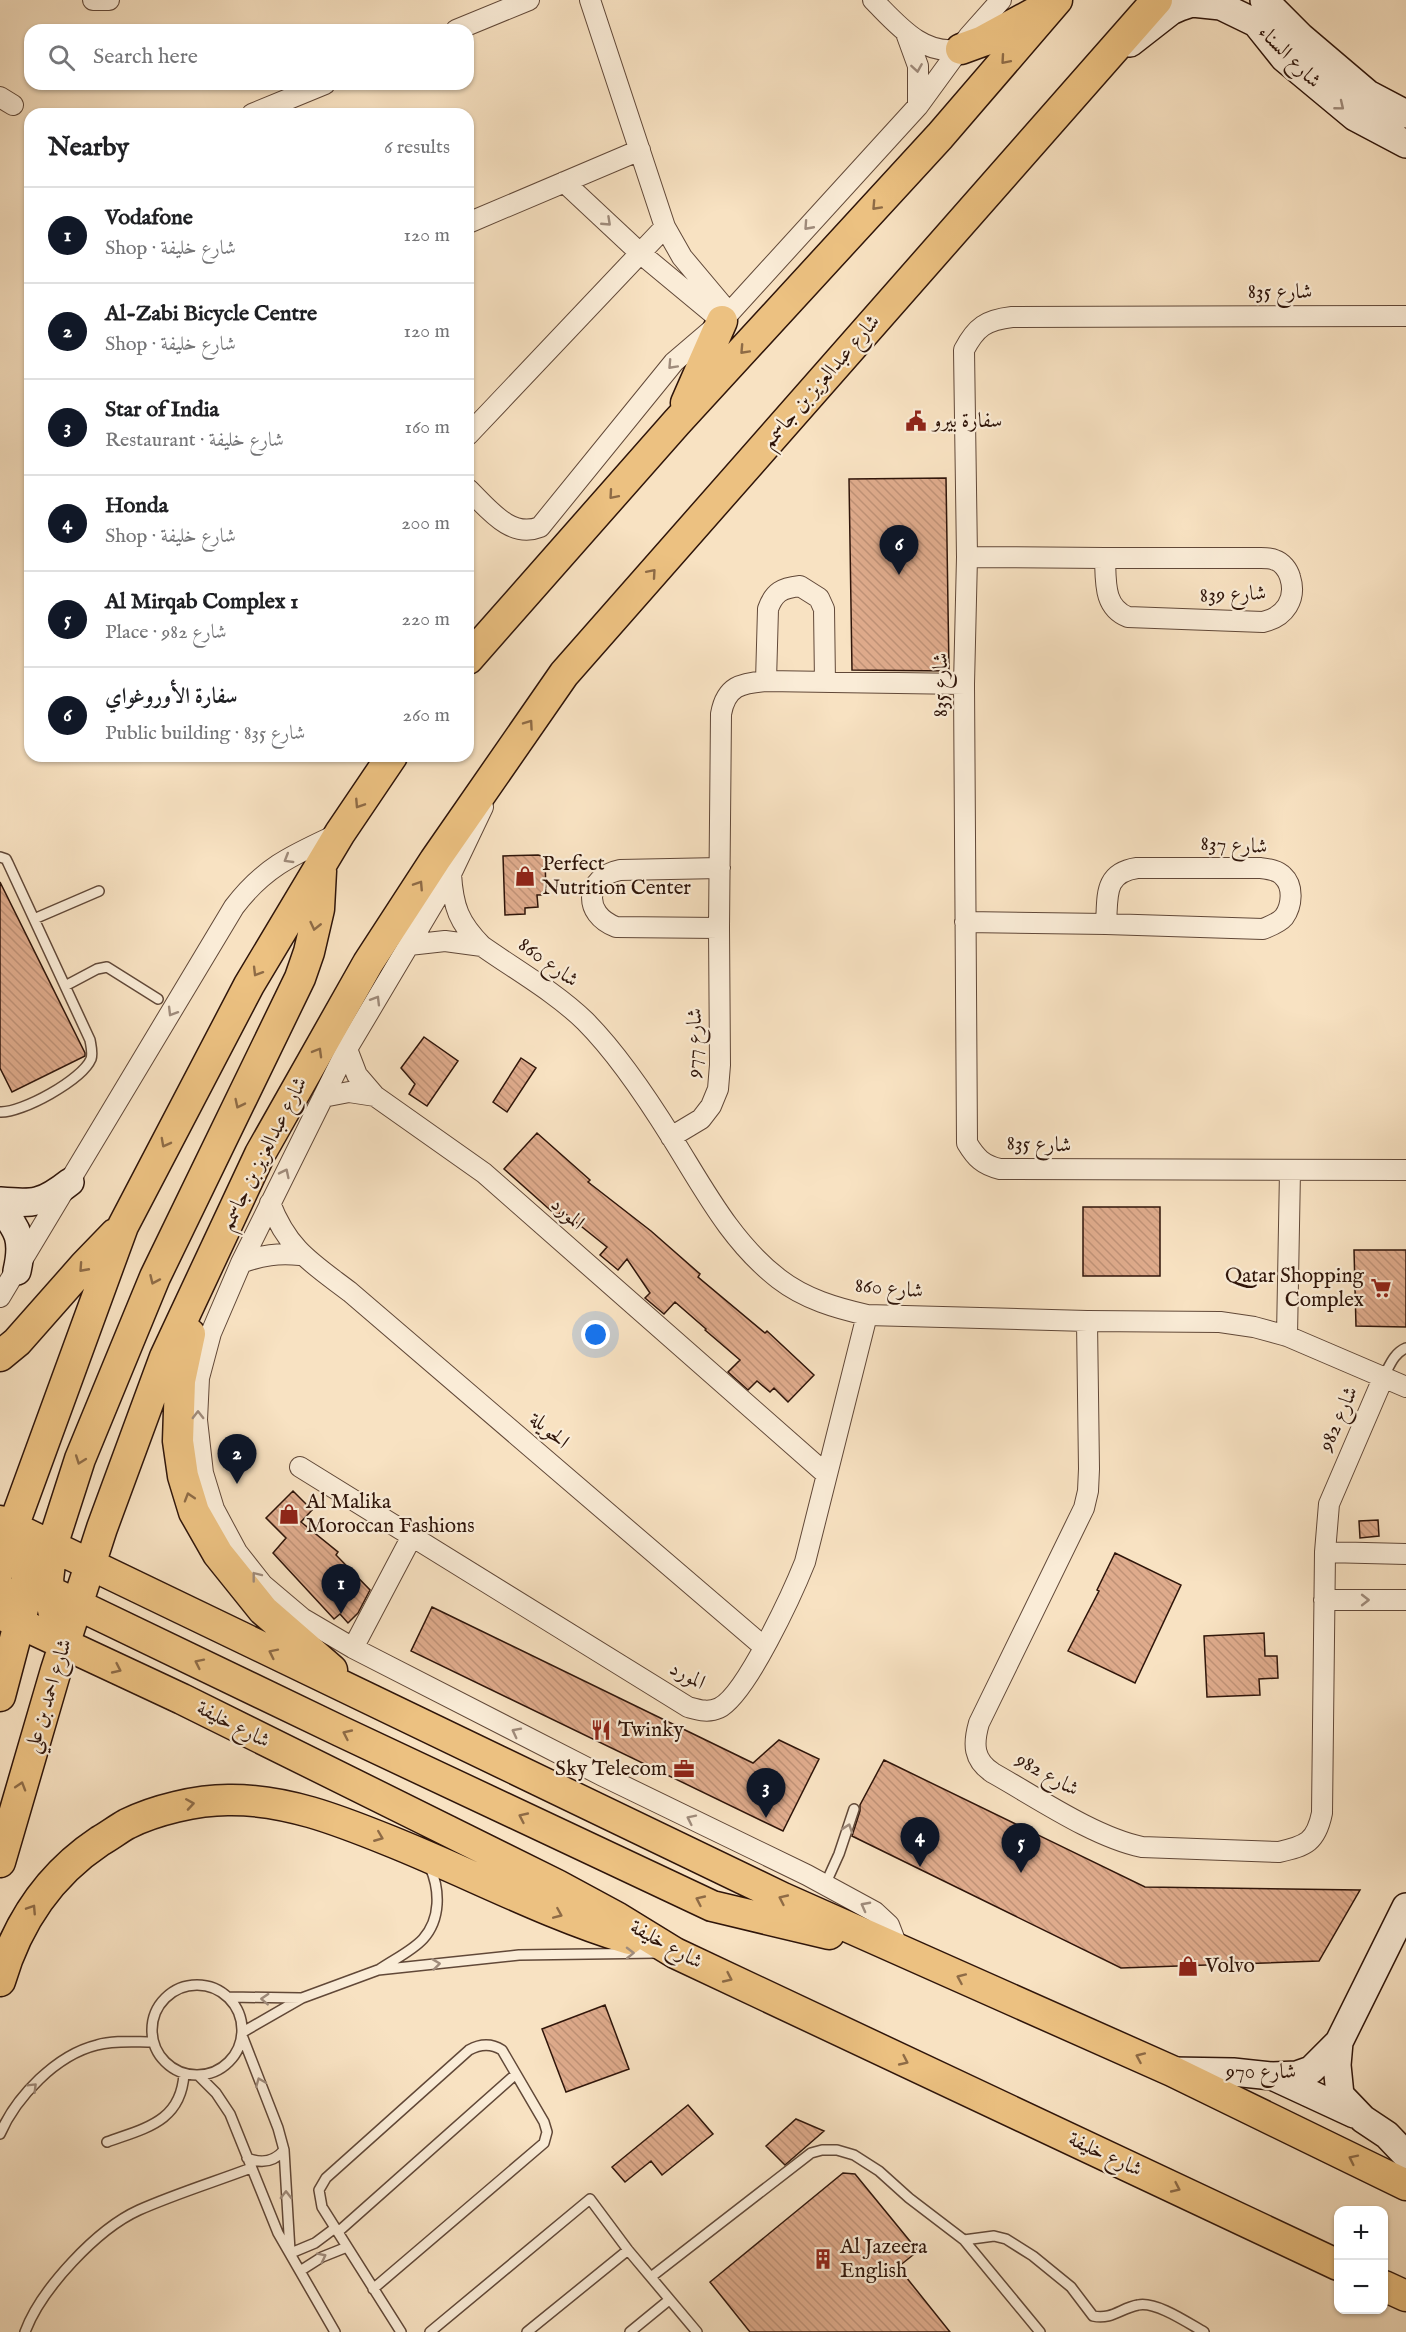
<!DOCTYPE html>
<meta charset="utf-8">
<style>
body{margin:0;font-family:"IM FELL English",Amiri,serif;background:#f2f2f2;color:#202124}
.controls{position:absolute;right:18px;bottom:18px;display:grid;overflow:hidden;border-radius:12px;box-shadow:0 2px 4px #0004}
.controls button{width:54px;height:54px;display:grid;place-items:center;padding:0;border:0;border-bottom:2px solid #e0e0e0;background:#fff;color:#202124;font:30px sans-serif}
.you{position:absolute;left:596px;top:1335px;width:21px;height:21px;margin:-15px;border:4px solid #fff;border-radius:50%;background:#1a73e8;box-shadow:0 0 0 9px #1a73e833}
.badge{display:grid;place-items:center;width:39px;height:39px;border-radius:50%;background:#111827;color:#fff;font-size:20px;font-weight:700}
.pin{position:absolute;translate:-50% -50px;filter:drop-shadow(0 2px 3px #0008)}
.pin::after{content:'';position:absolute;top:32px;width:21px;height:18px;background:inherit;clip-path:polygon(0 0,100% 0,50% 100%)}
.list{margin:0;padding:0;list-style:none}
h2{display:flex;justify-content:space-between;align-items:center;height:78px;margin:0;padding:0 24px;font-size:26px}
h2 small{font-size:20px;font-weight:400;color:#757577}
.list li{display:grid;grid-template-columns:39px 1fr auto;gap:18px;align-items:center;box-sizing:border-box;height:96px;padding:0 24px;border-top:2px solid #e0e0e0}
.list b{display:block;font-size:22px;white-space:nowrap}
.list p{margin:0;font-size:20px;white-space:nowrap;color:#757577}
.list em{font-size:20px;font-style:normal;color:#757577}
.icon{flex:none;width:33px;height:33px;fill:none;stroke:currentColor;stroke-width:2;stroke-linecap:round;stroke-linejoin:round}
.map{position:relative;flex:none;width:1406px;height:2332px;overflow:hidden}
.search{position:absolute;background:#fff;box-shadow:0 2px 4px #0004;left:24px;top:24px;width:450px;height:66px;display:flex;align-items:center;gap:15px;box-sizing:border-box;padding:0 21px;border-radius:18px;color:#757577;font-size:22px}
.panel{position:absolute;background:#fff;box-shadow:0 2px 4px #0004;left:24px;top:108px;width:450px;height:654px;border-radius:18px}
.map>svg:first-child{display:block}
</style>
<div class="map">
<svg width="1406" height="2332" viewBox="0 0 1406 2332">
<defs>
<pattern id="building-back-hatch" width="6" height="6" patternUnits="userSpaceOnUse" patternTransform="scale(1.5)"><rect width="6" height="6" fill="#dfab8c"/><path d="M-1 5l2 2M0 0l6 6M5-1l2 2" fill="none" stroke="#c09277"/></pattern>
</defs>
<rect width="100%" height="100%" fill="#f8e2c2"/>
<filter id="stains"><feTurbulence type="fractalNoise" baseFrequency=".00333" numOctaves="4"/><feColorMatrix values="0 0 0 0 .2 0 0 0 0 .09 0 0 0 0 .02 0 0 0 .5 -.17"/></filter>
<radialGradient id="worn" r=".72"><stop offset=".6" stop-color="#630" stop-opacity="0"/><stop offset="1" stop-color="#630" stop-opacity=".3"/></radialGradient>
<path fill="url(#building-back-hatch)" stroke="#2f150a" stroke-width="1.5" d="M946 478 949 671 852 670 849 479Z
M538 855 545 857 546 895H537L538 907 525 908V914L505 915 503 856Z
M0 882 85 1053V1056L12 1092 0 1068Z
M424 1037 458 1061 427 1106 409 1094 415 1084 401 1068Z
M521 1058 536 1068 507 1112 493 1102Z
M537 1133 590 1180 588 1182 651 1231 700 1274 698 1277 765 1333 767 1331 814 1375 788 1402 774 1388 770 1392 757 1381 748 1390 728 1372 740 1360 705 1330 706 1329 675 1302 664 1314 645 1298 650 1293 627 1259 618 1270 600 1255 607 1247 562 1211 557 1216 504 1169Z
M1083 1207H1160V1276H1083Z
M1354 1250H1406V1327L1356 1326Z
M293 1491 312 1510 301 1522 338 1552 336 1555 370 1590 358 1613 348 1623 340 1614 334 1619 273 1553 286 1538 266 1518Z
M1378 1520 1379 1536 1360 1538 1359 1521Z
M1115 1553 1181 1585 1135 1683 1068 1651 1099 1591 1097 1590Z
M432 1607 753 1763 779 1740 819 1759 783 1831 411 1651Z
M1264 1633 1265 1656H1277L1278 1678 1259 1679 1260 1695 1207 1697 1204 1636Z
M884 1760 1145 1887 1360 1890 1319 1961 1121 1968 852 1836 860 1811V1805Z
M605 2005 629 2069 566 2092 542 2029Z
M688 2105 713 2134 662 2175 651 2161 625 2182 612 2167Z
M796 2119 824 2131 785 2165 766 2146Z
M843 2173 855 2174 918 2251 898 2267 950 2332H750L710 2282Z"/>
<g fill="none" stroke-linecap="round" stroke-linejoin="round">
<g stroke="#614838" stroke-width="12">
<path id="lane" d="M0 857 6 859 8 863 90 1040C91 1046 93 1053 91 1059 82 1080 22 1113 0 1112
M34 919 99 891
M65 986 97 969 107 967 158 999
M1384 1376C1390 1365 1394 1353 1406 1348
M825 1885 839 1854 854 1809
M380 1969C393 1960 412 1951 423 1939 441 1919 440 1890 430 1867
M152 2030a45 45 0 1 1 90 0a45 45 0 1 1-90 0Z
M229 1997 300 1998
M243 2032 302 1998 378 1970 519 1955 658 1953
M243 2038 278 2128 284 2150 290 2251
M199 2076 216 2093 230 2114 278 2233 335 2332
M0 2134C16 2097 56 2055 97 2045 114 2040 134 2042 153 2042
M107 2142C145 2128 181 2122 184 2074
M247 2158C262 2164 274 2162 284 2150
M338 2232 516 2074
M964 2240 994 2236 1006 2239 1033 2256 1071 2287 1093 2316C1112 2320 1121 2308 1138 2305 1156 2301 1188 2323 1204 2332
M291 2253 315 2243 335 2228
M300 2271 322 2257 347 2247
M651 2277 811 2153 822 2150H837L854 2155 879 2171 909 2198 964 2240 1040 2332
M373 2289 544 2143 547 2132 544 2122 502 2050C491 2043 480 2044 469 2050L326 2178 319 2190 322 2207 401 2332
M25 2332C41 2289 97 2229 139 2210 175 2194 214 2182 251 2168
M430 2332 590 2199 628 2250 697 2332
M527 2332 628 2250
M630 2332 669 2300"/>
</g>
<g stroke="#614838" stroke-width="22">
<path id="street" d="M93 0H109
M590 0 665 227 682 257 729 313
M873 0C897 24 923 57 961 49
M456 30 529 0
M906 33 918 66V106
M0 97 13 105
M252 114 325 84
M564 182 640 253 722 321
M468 223 640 150
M1406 316 1012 317C986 320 976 327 964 350L967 557 964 684 967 1143C976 1158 983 1165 1000 1169L1406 1170
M468 435 665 227
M468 489C488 508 510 539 540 527L674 362 722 321 918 106 969 36 1001 0
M967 557 1105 558
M1105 558H1261C1265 558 1271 558 1275 560 1282 562 1288 570 1290 577 1297 599 1285 617 1263 622L1128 617C1103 607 1106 581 1105 558Z
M766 681 768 609C774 592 782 588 800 586L819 598 824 609 825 682
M483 807 451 874 347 1049 241 1263 211 1333 199 1378 197 1420 203 1473 214 1509 237 1552 263 1585 302 1618 353 1648 603 1776 807 1875 875 1912 889 1925 899 1951
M1137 868H1260C1268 869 1278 870 1283 876 1294 886 1292 906 1284 917 1279 923 1270 926 1263 929L1106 924C1108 897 1103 873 1137 868Z
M451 874C453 907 459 923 482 946 516 970 555 992 585 1021 616 1052 649 1101 672 1138 704 1189 731 1242 779 1279 805 1299 836 1308 867 1315L1087 1321 1220 1322 1254 1327 1287 1336 1406 1387
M965 922 1106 924
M719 928 616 927C582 914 585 877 620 870L720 868
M409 945 445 941 482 946
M347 1049 357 1075 375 1096 484 1173 826 1474
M323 1097 349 1092 375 1096
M671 1137 701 1119 711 1106 718 1089 720 1065 719 928 721 714C726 686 741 683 766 681L964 684
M270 1203C288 1250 312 1263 350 1292L764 1647
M241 1263C262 1255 278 1253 300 1255
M0 1297 234 907C265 866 295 854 340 833
M1087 1321 1089 1469 1088 1491 1084 1508 979 1723C973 1744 973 1760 993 1773 1036 1797 1094 1837 1142 1847L1279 1852C1306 1846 1316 1842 1322 1813L1325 1552 1329 1504 1384 1376
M1287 1336 1290 1171
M300 1467 688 1707C699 1710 708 1713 719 1708 746 1695 793 1592 805 1562L867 1315
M1325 1552 1406 1554
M1324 1600H1406
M353 1648 411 1538"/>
</g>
<g stroke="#2f150a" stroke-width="30">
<path id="secondary" d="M1264 0 1301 37 1368 94 1406 114
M1130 43 1171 11 1180 7 1192 3 1221 6 1256 23 1284 58 1355 117 1406 144
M0 1201C34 1204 42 1204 70 1182
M0 1207C19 1231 24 1240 17 1271
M1339 2042 1337 2065 1340 2095 1363 2119 1387 2135 1406 2155
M1172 2071 1233 2072 1272 2076 1297 2075 1311 2070 1339 2042 1406 1907
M1272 2076 1354 2114"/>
</g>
<g stroke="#2f150a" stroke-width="33">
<path id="primary" d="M961 49 983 41 1038 11
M686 403 722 321
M468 659 677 422 940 136 1057 0
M190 1334 180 1381 178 1441 183 1476 194 1512 218 1554 263 1610 332 1670
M0 1356 17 1342 85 1265 115 1234
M0 1521 783 1898 1172 2071 1406 2185
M0 1568 13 1527 123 1226 249 985 340 833 392 756
M0 1598C17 1590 31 1590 49 1591L340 1731 712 1906 829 1934
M53 1610 48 1580 52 1546 80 1459 155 1277 300 978 309 952 319 909 321 871
M0 1614 182 1699 557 1885 618 1918 675 1953 1338 2265
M0 1696 28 1590 24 1552 13 1527
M0 1862 56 1670 102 1528 165 1357 260 1154 368 963 435 860 564 674 1157 0
M0 1981C17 1923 49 1875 100 1841 109 1836 118 1829 127 1824 155 1810 197 1800 228 1800 285 1799 338 1820 390 1841 470 1873 546 1914 629 1939
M1384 2286 1406 2296"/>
</g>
<use href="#lane" stroke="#faecd7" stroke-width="9"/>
<use href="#street" stroke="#faecd7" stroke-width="20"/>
<use href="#secondary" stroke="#faecd7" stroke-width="27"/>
<use href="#primary" stroke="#ecc181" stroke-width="30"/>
</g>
<defs><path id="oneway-chevron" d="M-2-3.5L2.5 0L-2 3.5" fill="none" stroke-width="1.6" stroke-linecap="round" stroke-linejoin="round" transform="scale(1.5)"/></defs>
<g stroke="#8e6b46">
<use href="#oneway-chevron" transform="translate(1005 60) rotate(131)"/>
<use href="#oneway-chevron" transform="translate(876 206) rotate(133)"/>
<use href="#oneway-chevron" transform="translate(744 350) rotate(133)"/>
<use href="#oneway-chevron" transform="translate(613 495) rotate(131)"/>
<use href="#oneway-chevron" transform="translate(652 573) rotate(-49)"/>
<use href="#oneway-chevron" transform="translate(529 724) rotate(-55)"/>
<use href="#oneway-chevron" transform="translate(359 804) rotate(123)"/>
<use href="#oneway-chevron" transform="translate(419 885) rotate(-57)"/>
<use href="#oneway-chevron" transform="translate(315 926) rotate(103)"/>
<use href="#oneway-chevron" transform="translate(257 972) rotate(121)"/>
<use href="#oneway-chevron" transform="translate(318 1052) rotate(-60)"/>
<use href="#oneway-chevron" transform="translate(239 1104) rotate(116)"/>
<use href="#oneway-chevron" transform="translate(165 1143) rotate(118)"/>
<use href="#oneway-chevron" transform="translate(83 1268) rotate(132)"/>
<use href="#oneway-chevron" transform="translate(154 1280) rotate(114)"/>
<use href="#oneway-chevron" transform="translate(80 1460) rotate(110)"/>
<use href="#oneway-chevron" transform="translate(189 1497) rotate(-107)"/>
<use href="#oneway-chevron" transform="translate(273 1653) rotate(-154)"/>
<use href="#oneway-chevron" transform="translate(199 1663) rotate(-154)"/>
<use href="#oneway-chevron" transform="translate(117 1669) rotate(25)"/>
<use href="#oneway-chevron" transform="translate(347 1734) rotate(-155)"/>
<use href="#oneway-chevron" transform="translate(21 1786) rotate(-73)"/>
<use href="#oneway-chevron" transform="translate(190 1804) rotate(-9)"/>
<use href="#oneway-chevron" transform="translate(523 1817) rotate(-155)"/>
<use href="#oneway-chevron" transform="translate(379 1837) rotate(22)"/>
<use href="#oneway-chevron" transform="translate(783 1899) rotate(-155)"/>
<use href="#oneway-chevron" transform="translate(700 1900) rotate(-155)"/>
<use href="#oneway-chevron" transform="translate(32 1909) rotate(-57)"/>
<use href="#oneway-chevron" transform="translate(558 1914) rotate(23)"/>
<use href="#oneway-chevron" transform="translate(728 1978) rotate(25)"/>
<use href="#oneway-chevron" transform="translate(961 1978) rotate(-156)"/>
<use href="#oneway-chevron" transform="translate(1140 2057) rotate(-156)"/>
<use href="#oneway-chevron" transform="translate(904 2061) rotate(25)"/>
<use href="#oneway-chevron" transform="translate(1353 2159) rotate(-154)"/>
<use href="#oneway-chevron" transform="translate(1176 2188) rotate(25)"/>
</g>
<g stroke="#9f8b7b">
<use href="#oneway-chevron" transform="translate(917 68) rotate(81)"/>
<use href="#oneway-chevron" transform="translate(1340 106) rotate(39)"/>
<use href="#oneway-chevron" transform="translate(607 222) rotate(43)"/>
<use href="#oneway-chevron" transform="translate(808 226) rotate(132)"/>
<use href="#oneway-chevron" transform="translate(672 365) rotate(133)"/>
<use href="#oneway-chevron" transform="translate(288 859) rotate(149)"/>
<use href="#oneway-chevron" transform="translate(376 1000) rotate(-59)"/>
<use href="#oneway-chevron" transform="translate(172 1012) rotate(121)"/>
<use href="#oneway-chevron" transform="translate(285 1173) rotate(-64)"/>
<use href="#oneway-chevron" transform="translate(198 1415) rotate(-90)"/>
<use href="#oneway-chevron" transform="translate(256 1576) rotate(-128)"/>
<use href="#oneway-chevron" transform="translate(1365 1600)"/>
<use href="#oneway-chevron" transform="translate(516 1732) rotate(-153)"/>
<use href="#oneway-chevron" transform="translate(691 1819) rotate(-154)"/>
<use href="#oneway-chevron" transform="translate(848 1828) rotate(-71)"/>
<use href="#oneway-chevron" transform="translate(865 1906) rotate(-152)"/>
<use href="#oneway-chevron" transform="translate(630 1953) rotate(-1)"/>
<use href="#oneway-chevron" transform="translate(436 1964) rotate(-7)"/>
<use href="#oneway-chevron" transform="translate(265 1999) rotate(-177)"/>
<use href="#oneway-chevron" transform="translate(260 2082) rotate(-112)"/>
<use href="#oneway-chevron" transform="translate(33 2087) rotate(-45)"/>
<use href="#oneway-chevron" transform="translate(286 2195) rotate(-90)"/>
<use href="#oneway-chevron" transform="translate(322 2257) rotate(-27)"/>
</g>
<defs>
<g id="civic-bare" transform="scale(1.62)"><path d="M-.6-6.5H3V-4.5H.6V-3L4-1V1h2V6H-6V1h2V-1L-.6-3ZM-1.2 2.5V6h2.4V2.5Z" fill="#8f2418" stroke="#faecd7" stroke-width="2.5" paint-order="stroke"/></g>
<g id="shop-bare" transform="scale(1.62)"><path d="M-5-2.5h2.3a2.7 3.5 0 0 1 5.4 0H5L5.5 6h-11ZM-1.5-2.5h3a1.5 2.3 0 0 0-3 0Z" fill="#8f2418" stroke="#faecd7" stroke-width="2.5" paint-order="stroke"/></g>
<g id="supermarket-bare" transform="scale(1.62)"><path d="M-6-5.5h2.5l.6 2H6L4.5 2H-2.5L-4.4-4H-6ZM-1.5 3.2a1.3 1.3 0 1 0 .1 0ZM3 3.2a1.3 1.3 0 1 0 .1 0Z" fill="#8f2418" stroke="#faecd7" stroke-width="2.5" paint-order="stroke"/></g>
<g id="restaurant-bare" transform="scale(1.62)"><path d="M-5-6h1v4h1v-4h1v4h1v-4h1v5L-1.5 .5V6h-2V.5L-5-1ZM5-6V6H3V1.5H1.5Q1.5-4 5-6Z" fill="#8f2418" stroke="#faecd7" stroke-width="2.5" paint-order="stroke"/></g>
<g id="office-bare" transform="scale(1.62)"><path d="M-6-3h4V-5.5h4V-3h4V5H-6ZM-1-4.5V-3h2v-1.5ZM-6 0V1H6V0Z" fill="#8f2418" stroke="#faecd7" stroke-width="2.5" paint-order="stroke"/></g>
<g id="building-bare" transform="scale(1.62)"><path d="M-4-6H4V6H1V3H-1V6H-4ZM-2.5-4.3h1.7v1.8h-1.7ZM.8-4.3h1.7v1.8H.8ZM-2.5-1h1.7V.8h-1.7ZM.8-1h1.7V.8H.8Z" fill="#8f2418" stroke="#faecd7" stroke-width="2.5" paint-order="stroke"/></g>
</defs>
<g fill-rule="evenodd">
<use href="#civic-bare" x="916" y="421"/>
<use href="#shop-bare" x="525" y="876"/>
<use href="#supermarket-bare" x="1381" y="1288"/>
<use href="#shop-bare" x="289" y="1514"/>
<use href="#restaurant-bare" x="601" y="1730"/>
<use href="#office-bare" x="684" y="1769"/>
<use href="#shop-bare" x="1188" y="1966"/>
<use href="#building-bare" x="823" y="2259"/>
</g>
<g text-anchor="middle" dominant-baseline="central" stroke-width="4.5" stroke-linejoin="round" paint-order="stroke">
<g font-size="21" fill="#2f150a" stroke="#faecd7">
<text transform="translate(1289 57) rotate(45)">شارع السناء</text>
<text x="1280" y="292">شارع 835</text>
<text transform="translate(821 382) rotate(-49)">شارع عبدالعزيز بن جاسمم</text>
<text transform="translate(1233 595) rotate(-2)">شارع 839</text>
<text transform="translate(941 685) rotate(-90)">شارع 835</text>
<text transform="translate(1234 846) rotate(3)">شارع 837</text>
<text transform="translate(548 963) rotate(36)">شارع 860</text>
<text transform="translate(695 1043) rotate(-89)">شارع 977</text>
<text transform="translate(1039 1145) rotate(2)">شارع 835</text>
<text transform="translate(264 1154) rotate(-63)">شارع عبدالعزيز بن جاسمم</text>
<text transform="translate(567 1214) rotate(42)">المورد</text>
<text transform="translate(889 1289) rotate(5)">شارع 860</text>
<text transform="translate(1339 1419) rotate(-66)">شارع 982</text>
<text transform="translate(549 1431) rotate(41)">الحويلة</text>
<text transform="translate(687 1676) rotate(28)">المورد</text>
<text transform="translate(49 1696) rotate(-73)">شارع احمد بن علي</text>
<text transform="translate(233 1725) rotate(27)">شارع خليفة</text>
<text transform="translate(1047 1775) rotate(29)">شارع 982</text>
<text transform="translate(666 1945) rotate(29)">شارع خليفة</text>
<text x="1261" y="2072">شارع 970</text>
<text transform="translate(1105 2155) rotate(25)">شارع خليفة</text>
</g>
<g font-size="21" fill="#2f150a" stroke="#faecd7" text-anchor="start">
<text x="933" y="421">سفارة بيرو</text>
<text x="542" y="864">Perfect<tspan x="542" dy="24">Nutrition Center</tspan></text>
<text x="1364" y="1276" text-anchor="end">Qatar Shopping<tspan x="1364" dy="24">Complex</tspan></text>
<text x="306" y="1502">Al Malika<tspan x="306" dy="24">Moroccan Fashions</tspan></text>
<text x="618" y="1730">Twinky</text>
<text x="667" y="1769" text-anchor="end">Sky Telecom</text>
<text x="1205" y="1966">Volvo</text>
<text x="840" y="2247">Al Jazeera<tspan x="840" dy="24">English</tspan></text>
</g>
</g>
<rect width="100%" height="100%" filter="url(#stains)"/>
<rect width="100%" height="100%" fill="url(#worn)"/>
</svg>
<div class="controls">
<button>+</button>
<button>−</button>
</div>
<div class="you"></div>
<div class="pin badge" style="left:341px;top:1614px">1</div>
<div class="pin badge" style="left:237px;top:1484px">2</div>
<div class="pin badge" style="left:766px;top:1818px">3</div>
<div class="pin badge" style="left:920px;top:1867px">4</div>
<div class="pin badge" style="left:1021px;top:1873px">5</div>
<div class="pin badge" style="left:899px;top:575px">6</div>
<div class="search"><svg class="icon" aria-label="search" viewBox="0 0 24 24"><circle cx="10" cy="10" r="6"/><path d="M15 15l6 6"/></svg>Search here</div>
<section class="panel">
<h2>Nearby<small>6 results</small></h2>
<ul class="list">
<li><span class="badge">1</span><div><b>Vodafone</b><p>Shop · شارع خليفة</p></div><em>120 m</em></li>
<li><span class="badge">2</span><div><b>Al-Zabi Bicycle Centre</b><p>Shop · شارع خليفة</p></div><em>120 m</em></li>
<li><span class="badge">3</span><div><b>Star of India</b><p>Restaurant · شارع خليفة</p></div><em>160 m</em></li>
<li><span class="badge">4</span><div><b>Honda</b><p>Shop · شارع خليفة</p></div><em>200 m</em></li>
<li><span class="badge">5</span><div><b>Al Mirqab Complex 1</b><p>Place · شارع 982</p></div><em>220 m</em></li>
<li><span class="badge">6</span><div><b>سفارة الأوروغواي</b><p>Public building · شارع 835</p></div><em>260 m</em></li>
</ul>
</section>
</div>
